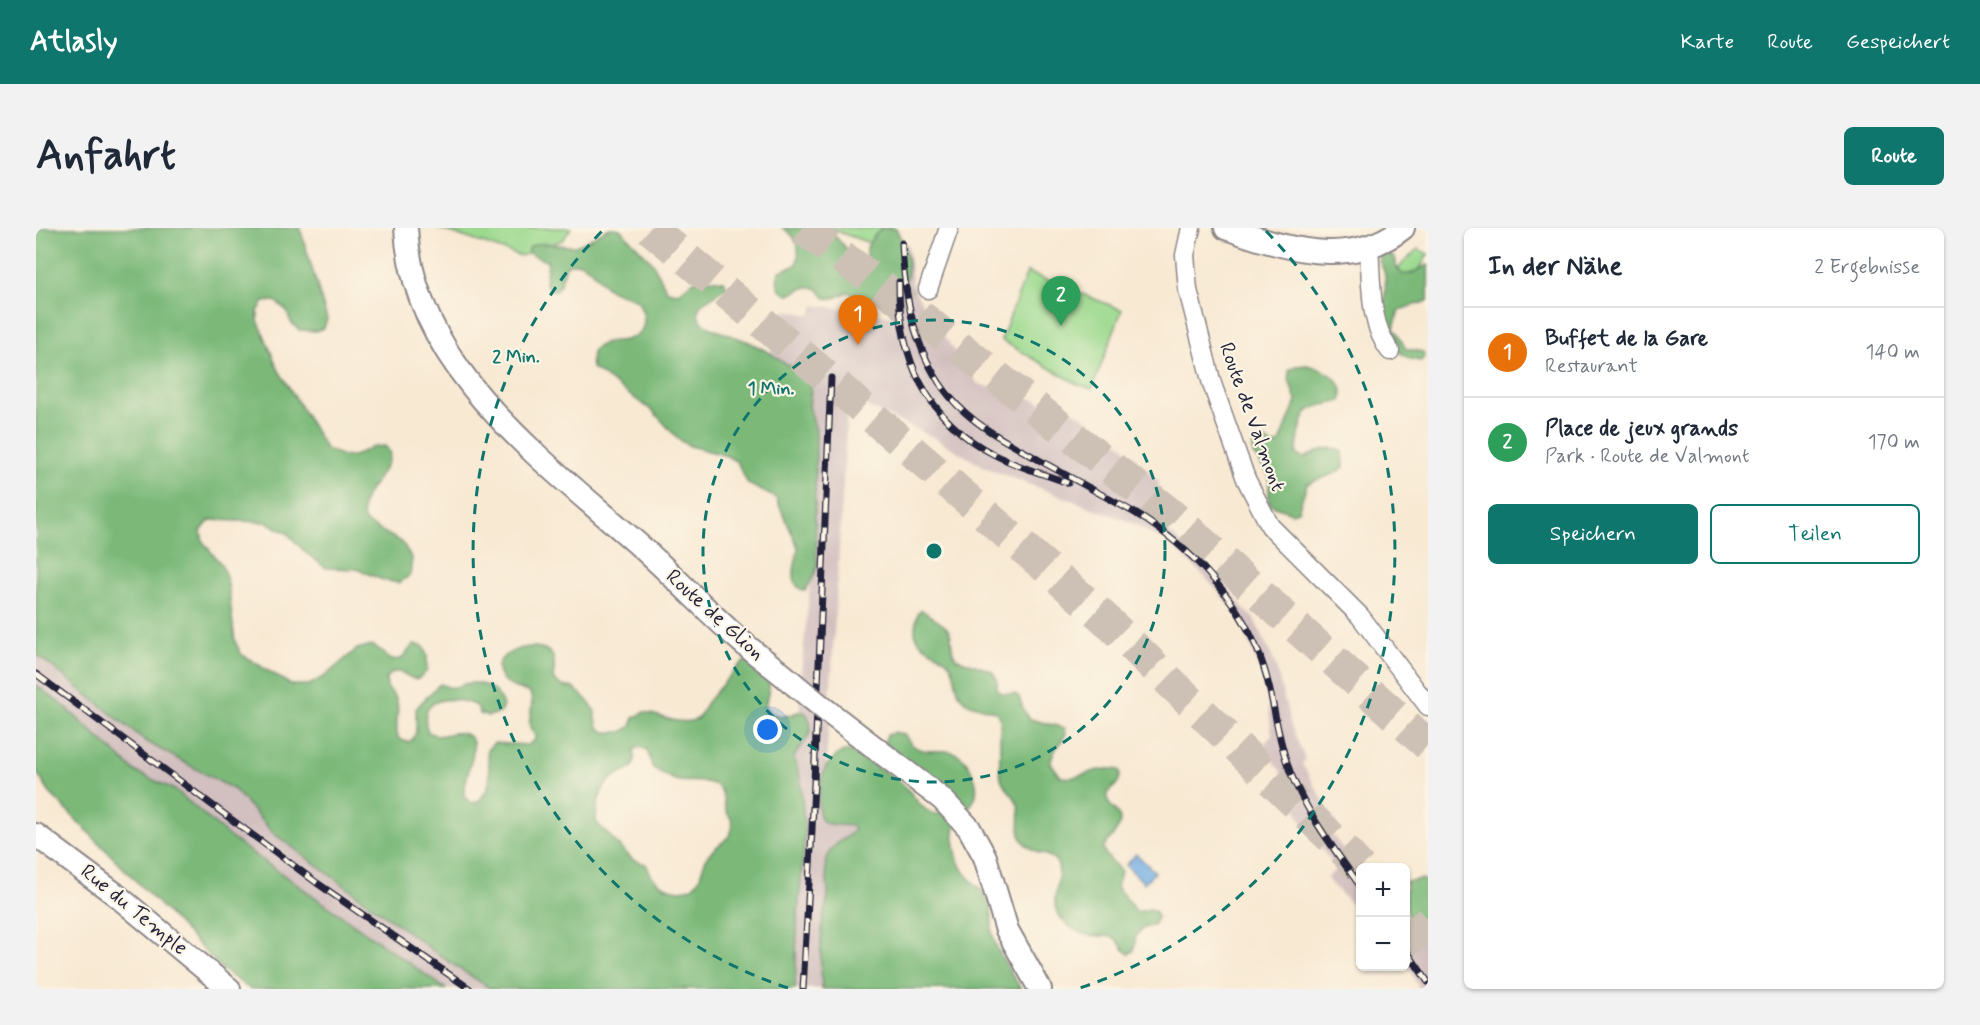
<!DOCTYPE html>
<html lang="de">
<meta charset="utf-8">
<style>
body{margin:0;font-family:Mynerve,sans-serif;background:#f2f2f3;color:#1f2937}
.controls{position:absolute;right:18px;bottom:18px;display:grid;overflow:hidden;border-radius:9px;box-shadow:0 2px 4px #0004}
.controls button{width:54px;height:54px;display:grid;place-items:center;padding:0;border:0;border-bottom:2px solid #e0e1e3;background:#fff;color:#1f2937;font:30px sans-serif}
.you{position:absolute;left:732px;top:502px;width:21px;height:21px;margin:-15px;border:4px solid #fff;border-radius:50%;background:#1a73e8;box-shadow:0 0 0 9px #1a73e833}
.badge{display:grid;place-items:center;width:39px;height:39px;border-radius:50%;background:#0f766e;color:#fff;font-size:20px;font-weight:700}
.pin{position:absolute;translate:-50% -50px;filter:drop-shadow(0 2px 3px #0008)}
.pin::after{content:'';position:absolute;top:32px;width:21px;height:18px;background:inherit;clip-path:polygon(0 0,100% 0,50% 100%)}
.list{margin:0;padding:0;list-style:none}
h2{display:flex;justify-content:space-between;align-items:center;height:78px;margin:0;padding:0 24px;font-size:26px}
h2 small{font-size:20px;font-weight:400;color:#747a83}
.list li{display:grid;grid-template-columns:39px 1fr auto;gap:18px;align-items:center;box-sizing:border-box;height:90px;padding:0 24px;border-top:2px solid #e0e1e3}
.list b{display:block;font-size:22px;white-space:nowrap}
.list p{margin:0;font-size:20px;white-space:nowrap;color:#747a83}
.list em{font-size:20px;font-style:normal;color:#747a83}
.actions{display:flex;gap:12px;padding:18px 24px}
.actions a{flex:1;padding:14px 0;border:2px solid #0f766e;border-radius:9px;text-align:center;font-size:21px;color:#0f766e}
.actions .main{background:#0f766e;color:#fff}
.map{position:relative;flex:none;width:1392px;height:761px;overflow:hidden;border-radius:9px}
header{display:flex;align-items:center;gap:36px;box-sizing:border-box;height:84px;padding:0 30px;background:#0f766e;color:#fff}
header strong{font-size:28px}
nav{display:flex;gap:33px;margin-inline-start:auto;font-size:21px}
.intro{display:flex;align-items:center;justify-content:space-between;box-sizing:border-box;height:144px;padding:0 36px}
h1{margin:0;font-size:42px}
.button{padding:15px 27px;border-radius:9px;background:#0f766e;color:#fff;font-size:21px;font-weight:700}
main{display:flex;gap:36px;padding:0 36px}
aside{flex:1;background:#fff;border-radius:9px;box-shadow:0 2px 4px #0004}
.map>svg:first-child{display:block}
</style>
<header>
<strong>Atlasly</strong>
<nav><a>Karte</a><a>Route</a><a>Gespeichert</a></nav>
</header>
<div class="intro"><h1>Anfahrt</h1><a class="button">Route</a></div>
<main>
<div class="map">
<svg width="1392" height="761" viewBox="0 0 1392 761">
<rect width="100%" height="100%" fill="#fcf5e5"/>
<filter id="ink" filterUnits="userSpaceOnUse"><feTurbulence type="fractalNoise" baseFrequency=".0167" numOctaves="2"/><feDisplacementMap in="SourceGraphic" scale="12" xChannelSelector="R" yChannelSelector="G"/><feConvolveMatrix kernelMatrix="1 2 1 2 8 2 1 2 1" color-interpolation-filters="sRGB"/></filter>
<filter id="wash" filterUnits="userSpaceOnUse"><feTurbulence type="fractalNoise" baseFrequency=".008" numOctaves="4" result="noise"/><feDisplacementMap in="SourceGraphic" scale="24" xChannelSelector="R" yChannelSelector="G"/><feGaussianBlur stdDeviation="1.35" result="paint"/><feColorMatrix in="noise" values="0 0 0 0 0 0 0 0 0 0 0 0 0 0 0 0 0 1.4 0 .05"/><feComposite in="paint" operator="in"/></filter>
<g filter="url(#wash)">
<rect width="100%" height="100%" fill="#f8e9d3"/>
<path fill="#d2bfbf" d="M860 13 872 16 876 54 881 66 891 84 942 156 1038 183 1075 206 1123 254 1120 292 1188 355 1204 376 1218 391 1239 435 1255 497 1269 531 1266 536 1302 598 1296 606 1324 645V685L1291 651 1300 640 1267 597 1244 542 1226 518 1236 507 1231 470 1222 438 1202 386 1171 351 1130 312 1118 308 1099 296 950 240 895 208 834 180 823 171 812 170 790 540 784 556 783 574V586L795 597 816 598 818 602 813 608 800 615 791 658 792 670 786 704 784 734 786 761H759L761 697 769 604 764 549 758 530 760 524 767 517 770 485 764 483 763 464 774 357 781 338 779 286 780 203 773 178 776 152 768 143 748 135 734 125 742 110 750 82 775 87 778 77 857 88 856 64Z
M0 426 111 514 199 562 237 605 410 732 455 761H410L196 611 139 562 100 544 29 479 0 457Z
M1370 684 1380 698 1392 702V718L1390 724 1392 729V761H1383L1370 733Z"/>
<path fill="#9bd98e" stroke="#5e7e64" stroke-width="1.5" d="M401 0H535L527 12 485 28Z
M792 0H845L839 17Z
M1382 21 1392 26 1369 68 1361 43 1367 35Z
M991 44 1086 82 1056 161 1043 157 965 112Z"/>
<path fill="#7cb979" stroke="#4f6e5a" stroke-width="1.5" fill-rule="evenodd" d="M0 0H264L291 91 288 100 280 103 263 102 255 94 250 82 239 73 228 74 222 83V92L242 141 290 221 307 228H318L336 219 349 218 354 224C352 250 317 266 329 294L366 314 376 331 374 347 363 355 347 352 321 341 290 340 269 324 251 305 230 294 174 292 165 303 167 314 186 337 192 356 199 413 205 426 255 457H273L289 448 321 421 336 417 346 423 354 432 365 431 378 416 387 418 391 428V443L383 450 377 451 365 444H357L350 451 351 459C353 463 358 466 360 471 365 483 357 498 363 511L371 514 376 512 380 504V481C382 478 401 458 404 456 407 457 410 459 413 459 419 461 423 457 428 456 446 452 463 461 467 478L464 485 452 488 444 486 441 478C418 467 379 467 392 504 393 504 399 507 400 508 412 508 427 498 436 512 442 522 427 553 428 568L435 575 443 573C459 553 453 546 451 522L458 515 492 517 499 511V507C486 494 501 481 494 465 488 462 478 461 472 456 437 430 502 406 516 427 520 434 518 443 517 451L527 458 538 460 550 471 558 481 562 499 569 504H586L595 498 598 490 608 484C622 487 640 496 655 493 667 491 665 481 672 473 676 468 705 435 707 434 710 433 713 433 717 432 738 453 735 451 729 479 738 492 752 489 764 483L770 485C783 509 765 512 758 530L764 549 769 604 761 697 759 761H455L410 732 237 605 199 562 111 514 0 426ZM603 519 610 521 614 530 616 539C624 544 634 552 644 553 657 555 674 550 684 561 689 567 687 575 690 582 691 586 696 590 696 594 699 613 678 616 671 629 667 636 666 644 663 651 653 669 627 662 616 648 614 645 612 640 610 636L597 632 560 594C560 580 563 564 573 553 586 540 602 548 598 523Z
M575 0 584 1 616 34 631 63 642 65C663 48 659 49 688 53L691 59 664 77 662 84 664 92 675 100 713 114 734 125 748 135 774 147 776 152 773 178 780 203 779 286 781 338 778 348 769 363C749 357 762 332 762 319L740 270 712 256 701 234 691 228 654 218 643 212 618 184 556 140 555 131 557 122C561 119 565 116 570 115 576 112 582 114 589 112 613 105 611 90 601 72 592 67 581 67 573 61 559 51 551 26 530 38L524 57 520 62H514L509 54 512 34 494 26 492 22 495 18C512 12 521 19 537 18 551 17 562 3 575 0Z
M746 0H795C798 12 810 16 815 28 812 41 802 50 822 54 836 40 828 38 830 23 832 14 839 6 846 0H858L861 2C869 18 880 47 863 61 858 65 852 67 846 69 836 74 829 79 819 74L816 66 812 64C780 81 791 60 775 59 766 58 761 64 753 67 741 64 739 53 744 43L760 37C766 22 760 6 746 0Z
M1353 25 1360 32V38L1366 46H1374L1392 37V73L1363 82 1358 100 1370 121 1387 124 1388 129 1385 133C1374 132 1368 129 1361 121 1333 86 1361 58 1343 33L1344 28Z
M1271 137C1288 141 1312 152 1305 173 1282 180 1269 174 1264 203 1263 211 1260 219 1261 227L1268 230C1280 224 1295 215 1307 224L1308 239C1297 249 1284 249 1271 256L1262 283 1256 285 1239 279 1233 274V247L1217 226V215L1228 211 1238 218 1244 215 1260 173 1253 152V142L1260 138Z
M886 382 909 398 914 404 917 424 920 430 956 443 961 451V460L964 465 979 466 983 469 988 483 994 491 1029 500 1030 506C1024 517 1016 522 1015 535L1025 549C1046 552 1060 537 1083 542 1087 553 1078 559 1071 565 1069 581 1088 582 1083 597 1080 607 1071 612 1067 621 1071 632 1080 635 1085 644L1081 658 1083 663C1091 669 1094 677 1101 684L1113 681 1120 684 1121 690 1117 697 1106 701 1100 708 1098 722 1093 726C1085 722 1085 713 1078 710 1071 706 1062 709 1055 708 1040 705 1021 693 1019 676 1018 664 1026 646 1021 635 1016 624 992 627 985 609 981 600 986 587 982 577 979 566 968 561 965 550 962 534 965 508 964 490L960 484C951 480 937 479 929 473 917 464 922 446 913 435 904 424 886 422 880 408 877 401 880 392 882 385Z
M0 457 29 479 100 544 139 562 196 611 410 761H214L188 743 13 564 0 543Z
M859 504 869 507C887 542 919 501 937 546 952 581 915 582 918 611 919 620 921 633 926 641 934 655 947 658 954 677 958 687 954 698 957 708 962 727 975 744 985 761H786C784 738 784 715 787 691 788 684 791 676 792 669 793 655 787 641 792 628 797 614 810 612 818 602L816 598C808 596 794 599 788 594 777 585 785 550 790 539 795 532 801 527 807 523L814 524C831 535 853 544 868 557 879 568 887 587 904 586L907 581 848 514 851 507Z
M1385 651 1392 653V702C1365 692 1369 678 1370 654Z"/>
<path fill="#73ade3" stroke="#4a688f" stroke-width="1.5" d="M1100 626 1119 644 1108 655 1090 637Z"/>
</g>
<g filter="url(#ink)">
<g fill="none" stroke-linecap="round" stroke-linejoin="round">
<path stroke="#cdc1b5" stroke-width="33" stroke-dasharray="33 16" stroke-linecap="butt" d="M614 0 771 132 1067 389 1308 622 1324 640
M766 0 842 55 1134 286 1392 517
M1370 692 1392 718"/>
<g stroke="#8d8687" stroke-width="21">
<path id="minor" d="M1155 0 1149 27 1152 62 1176 156 1210 251 1234 298 1324 388 1392 478
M1333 20C1336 54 1332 94 1354 123
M892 61 913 0"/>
</g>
<g stroke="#8d8687" stroke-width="26">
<path id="tertiary" d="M370 0C377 144 516 238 613 326 645 355 674 386 706 414 723 429 742 442 759 457
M1190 0C1247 20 1314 42 1367 0
M791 483 906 571 933 600 949 629 971 702 1004 761
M0 607 79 666 193 761"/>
</g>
<use href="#minor" stroke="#fff" stroke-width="18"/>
<use href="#tertiary" stroke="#fff" stroke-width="22"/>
<g stroke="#22223b" stroke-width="7">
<path id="rail" d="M866 15C868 69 879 127 914 169 938 198 972 214 1003 232 1035 250 1067 267 1099 285 1156 320 1208 375 1228 440 1239 475 1241 512 1255 546 1272 587 1299 622 1324 658
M863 54C862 129 890 192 959 227 982 239 1008 246 1032 255
M0 446 281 655 434 761
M1370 722 1392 754
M767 761 776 602 795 150"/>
</g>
<use href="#rail" stroke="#fcf5e5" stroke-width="4.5" stroke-dasharray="14" stroke-linecap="butt"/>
<g stroke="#8d8687" stroke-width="26" stroke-linecap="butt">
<path id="tertiary-bridge" d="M759 457 791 483"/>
</g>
<use href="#tertiary-bridge" stroke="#fff" stroke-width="22"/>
</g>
</g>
<g fill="none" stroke="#0f766e" stroke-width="3" stroke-dasharray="10 8">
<circle cx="898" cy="323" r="231"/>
<path d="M752 760A461 461 0 0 1 566 3M1230 3A461 461 0 0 1 1044 760"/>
</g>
<g text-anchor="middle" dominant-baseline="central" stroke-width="4.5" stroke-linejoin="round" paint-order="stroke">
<g font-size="21" fill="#22223b" stroke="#fcf5e5">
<text transform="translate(1216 189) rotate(70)">Route de Valmont</text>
<text transform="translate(679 387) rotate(42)">Route de Glion</text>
<text transform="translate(98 682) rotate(39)">Rue du Temple</text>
</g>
</g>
<circle cx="898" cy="323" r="9" fill="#0f766e" stroke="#fcf5e5" stroke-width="3"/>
<g font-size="18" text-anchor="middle" font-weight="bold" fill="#0f766e" stroke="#fcf5e5" stroke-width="4.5" stroke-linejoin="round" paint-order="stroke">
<text x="480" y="134">2 Min.</text>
<text x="735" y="166">1 Min.</text>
</g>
</svg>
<div class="controls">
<button>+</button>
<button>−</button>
</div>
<div class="you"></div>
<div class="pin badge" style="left:822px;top:117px;background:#e8710a">1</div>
<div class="pin badge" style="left:1025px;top:98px;background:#2e9e5b">2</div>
</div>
<aside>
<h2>In der Nähe<small>2 Ergebnisse</small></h2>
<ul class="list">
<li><span class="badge" style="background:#e8710a">1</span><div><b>Buffet de la Gare</b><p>Restaurant</p></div><em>140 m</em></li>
<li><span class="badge" style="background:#2e9e5b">2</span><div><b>Place de jeux grands</b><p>Park · Route de Valmont</p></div><em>170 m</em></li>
</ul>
<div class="actions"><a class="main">Speichern</a><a>Teilen</a></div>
</aside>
</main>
